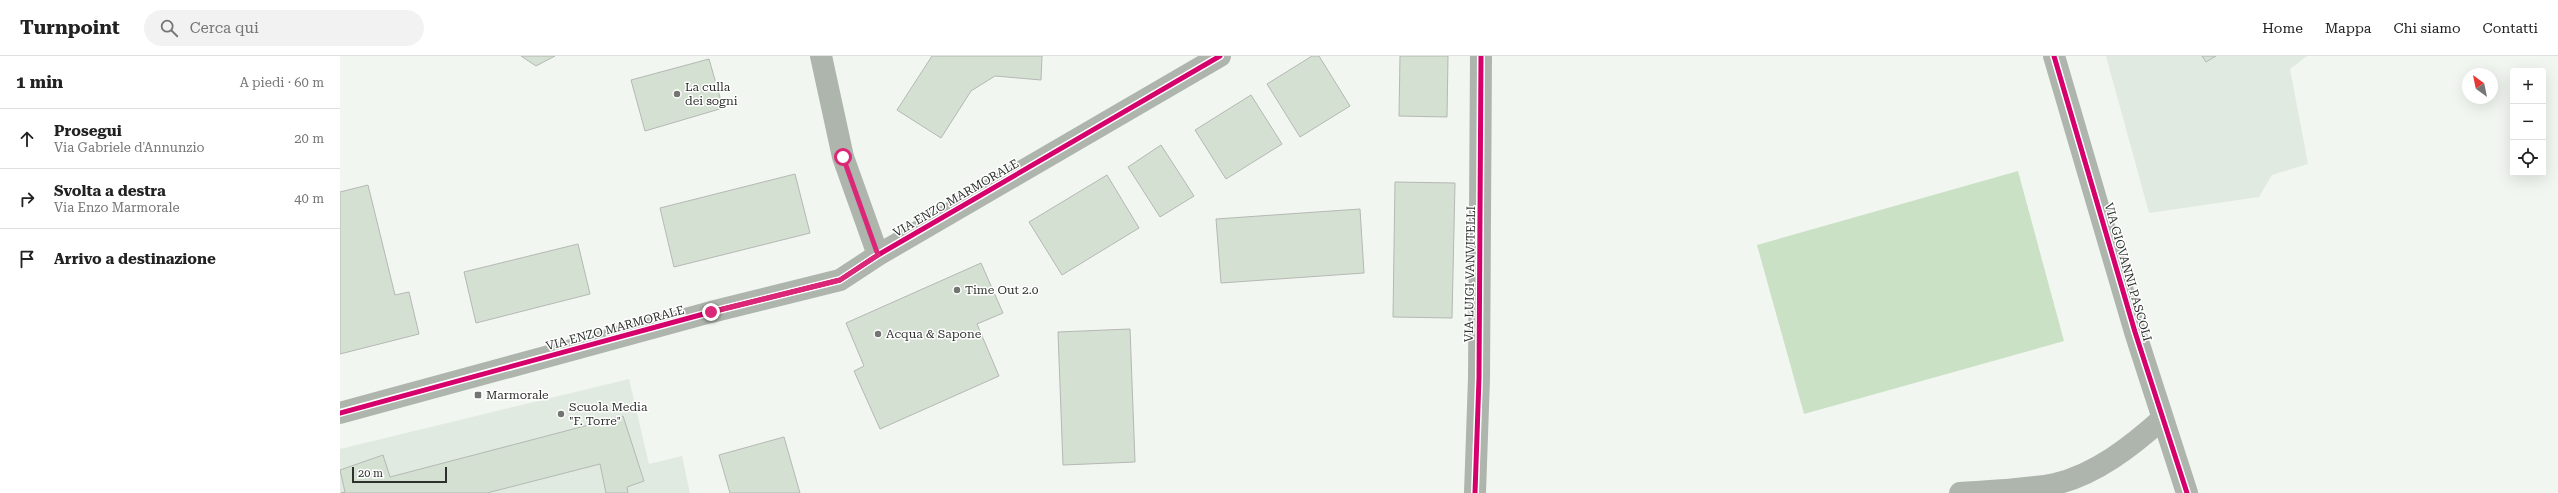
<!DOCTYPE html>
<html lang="it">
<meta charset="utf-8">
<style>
body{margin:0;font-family:"Roboto Serif",serif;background:#f2f2f2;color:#222}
.controls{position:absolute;right:12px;top:12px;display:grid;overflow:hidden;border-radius:4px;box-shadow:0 4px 16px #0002}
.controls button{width:36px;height:36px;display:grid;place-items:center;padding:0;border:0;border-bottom:1px solid #e0e0e0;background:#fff;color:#222;font:20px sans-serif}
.compass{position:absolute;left:2122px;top:12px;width:36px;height:36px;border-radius:50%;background:#fff;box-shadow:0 4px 16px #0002;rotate:327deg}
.scale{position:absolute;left:12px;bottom:10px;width:95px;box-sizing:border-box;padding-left:4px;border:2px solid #2d302c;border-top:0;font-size:11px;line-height:14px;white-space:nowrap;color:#2d302c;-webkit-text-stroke:3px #fff;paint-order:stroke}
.stop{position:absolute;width:12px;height:12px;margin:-9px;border:3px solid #db2777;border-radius:50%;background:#fff}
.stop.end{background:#db2777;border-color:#fff;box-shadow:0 1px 4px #0008}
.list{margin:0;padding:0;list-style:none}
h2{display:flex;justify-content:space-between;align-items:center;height:52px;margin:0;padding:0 16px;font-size:17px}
h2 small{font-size:13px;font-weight:400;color:#767676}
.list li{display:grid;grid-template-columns:26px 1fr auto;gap:12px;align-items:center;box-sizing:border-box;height:60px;padding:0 16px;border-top:1px solid #e0e0e0}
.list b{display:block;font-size:15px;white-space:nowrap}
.list p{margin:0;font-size:13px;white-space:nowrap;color:#767676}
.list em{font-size:13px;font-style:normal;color:#767676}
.icon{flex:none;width:22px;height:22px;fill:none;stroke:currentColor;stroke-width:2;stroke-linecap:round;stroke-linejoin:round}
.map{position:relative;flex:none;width:2218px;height:437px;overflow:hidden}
header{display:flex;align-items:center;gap:24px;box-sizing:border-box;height:56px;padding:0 20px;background:#fff;border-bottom:1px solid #e0e0e0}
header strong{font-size:19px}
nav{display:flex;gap:22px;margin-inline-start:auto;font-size:14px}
.search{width:280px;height:36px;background:#f2f2f2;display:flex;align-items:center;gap:10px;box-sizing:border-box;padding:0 14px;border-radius:22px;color:#767676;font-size:15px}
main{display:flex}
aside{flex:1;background:#fff}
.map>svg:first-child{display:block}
</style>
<header>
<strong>Turnpoint</strong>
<div class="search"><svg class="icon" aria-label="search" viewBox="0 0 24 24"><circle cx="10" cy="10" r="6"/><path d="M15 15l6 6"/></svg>Cerca qui</div>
<nav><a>Home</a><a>Mappa</a><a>Chi siamo</a><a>Contatti</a></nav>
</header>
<main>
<aside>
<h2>1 min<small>A piedi · 60 m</small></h2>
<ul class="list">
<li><svg class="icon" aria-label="ahead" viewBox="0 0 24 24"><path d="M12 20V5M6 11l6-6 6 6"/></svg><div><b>Prosegui</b><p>Via Gabriele d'Annunzio</p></div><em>20 m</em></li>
<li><svg class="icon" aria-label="right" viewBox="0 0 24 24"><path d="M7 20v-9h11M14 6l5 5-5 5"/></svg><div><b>Svolta a destra</b><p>Via Enzo Marmorale</p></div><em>40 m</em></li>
<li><svg class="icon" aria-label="arrive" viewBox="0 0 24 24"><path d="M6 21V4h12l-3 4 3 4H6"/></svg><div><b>Arrivo a destinazione</b></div></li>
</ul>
</aside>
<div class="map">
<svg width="2218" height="437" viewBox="0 0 2218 437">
<rect width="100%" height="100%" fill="#f1f6f0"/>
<path fill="#e1eae0" d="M1766 0H1967L1950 13 1968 108 1932 119 1919 141 1809 157Z
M289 323 309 408 342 400 350 437H0V393Z"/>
<path fill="#cae1c5" d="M1678 115 1724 285 1464 358 1417 189Z"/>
<path fill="#d4e0d1" stroke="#b5b8b4" d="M181 0H215L196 10Z
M592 0H702L701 24 655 20 631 35 601 82 557 54Z
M972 0H979L1010 50 960 81 927 28Z
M1060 0H1108L1107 61 1059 60Z
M1862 0H1876L1866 6Z
M369 3 383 52 305 75 291 24Z
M911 39 942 88 886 123 855 74Z
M821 89 854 140 820 161 788 111Z
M455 118 470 177 334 211 320 152Z
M767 119 799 172 722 219 689 166Z
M1055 126 1115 127 1112 262 1053 261Z
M28 129 55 239 69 236 79 278 0 298V136Z
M1020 153 1024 217 881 227 876 163Z
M238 188 250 238 136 267 124 216Z
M641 207 663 257 637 268 659 320 540 373 514 315 524 310 506 267Z
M790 273 795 406 723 409 718 276Z
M283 360 304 425 287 431 288 437H266L260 408 147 437H1L5 436 0 414 43 399 50 421Z
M444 381 460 437H390L379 399Z"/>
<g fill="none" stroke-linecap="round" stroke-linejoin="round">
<path stroke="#aeb5ac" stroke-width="22" d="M481 0 503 101 538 199
M1714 0 1795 276 1847 437
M0 357 371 256 500 224 538 199 880 0
M1135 437 1139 322 1141 0
M1620 437C1651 435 1684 434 1715 428 1755 419 1792 390 1822 363"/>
<g stroke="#fff" stroke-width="8">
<path id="cycleway" d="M1714 0 1795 276 1847 437
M0 357 371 256 500 224 538 199 880 0
M1135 437 1139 322 1141 0"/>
</g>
<use href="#cycleway" stroke="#d6006c" stroke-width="5"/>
</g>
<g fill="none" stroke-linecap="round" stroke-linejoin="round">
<path stroke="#db2777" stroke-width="5" d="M371 256 500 224 538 199 503 101"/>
</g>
<g fill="#727571" stroke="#fff" stroke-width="1.5">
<circle cx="337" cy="38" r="4"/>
<circle cx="617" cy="234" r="4"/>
<circle cx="538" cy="278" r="4"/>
<rect x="134" y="335" width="8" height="8" rx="2"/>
<circle cx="221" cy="358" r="4"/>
</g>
<g text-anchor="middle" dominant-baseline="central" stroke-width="3" stroke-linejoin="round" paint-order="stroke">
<g font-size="12" fill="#2d302c" stroke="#fff" text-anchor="start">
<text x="345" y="31">La culla<tspan x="345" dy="14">dei sogni</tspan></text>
<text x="625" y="234">Time Out 2.0</text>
<text x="546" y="278">Acqua &amp; Sapone</text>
<text x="146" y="339">Marmorale</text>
<text x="229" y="351">Scuola Media<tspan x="229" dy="14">"F. Torre"</tspan></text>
</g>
<g font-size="12" fill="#2d302c" stroke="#fff">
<text transform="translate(616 142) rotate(-30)">VIA ENZO MARMORALE</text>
<text transform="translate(1788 216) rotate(74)">VIA GIOVANNI PASCOLI</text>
<text transform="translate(1130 218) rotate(-89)">VIA LUIGI VANVITELLI</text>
<text transform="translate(275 272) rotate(-15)">VIA ENZO MARMORALE</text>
</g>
</g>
</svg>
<div class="controls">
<button>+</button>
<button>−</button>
<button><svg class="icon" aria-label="locate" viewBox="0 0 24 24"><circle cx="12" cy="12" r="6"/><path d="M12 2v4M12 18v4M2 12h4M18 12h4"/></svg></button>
</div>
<svg class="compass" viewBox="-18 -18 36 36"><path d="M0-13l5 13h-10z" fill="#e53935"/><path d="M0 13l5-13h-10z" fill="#767676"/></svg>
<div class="scale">20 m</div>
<div class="stop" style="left:503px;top:101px"></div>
<div class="stop end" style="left:371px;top:256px"></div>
</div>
</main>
